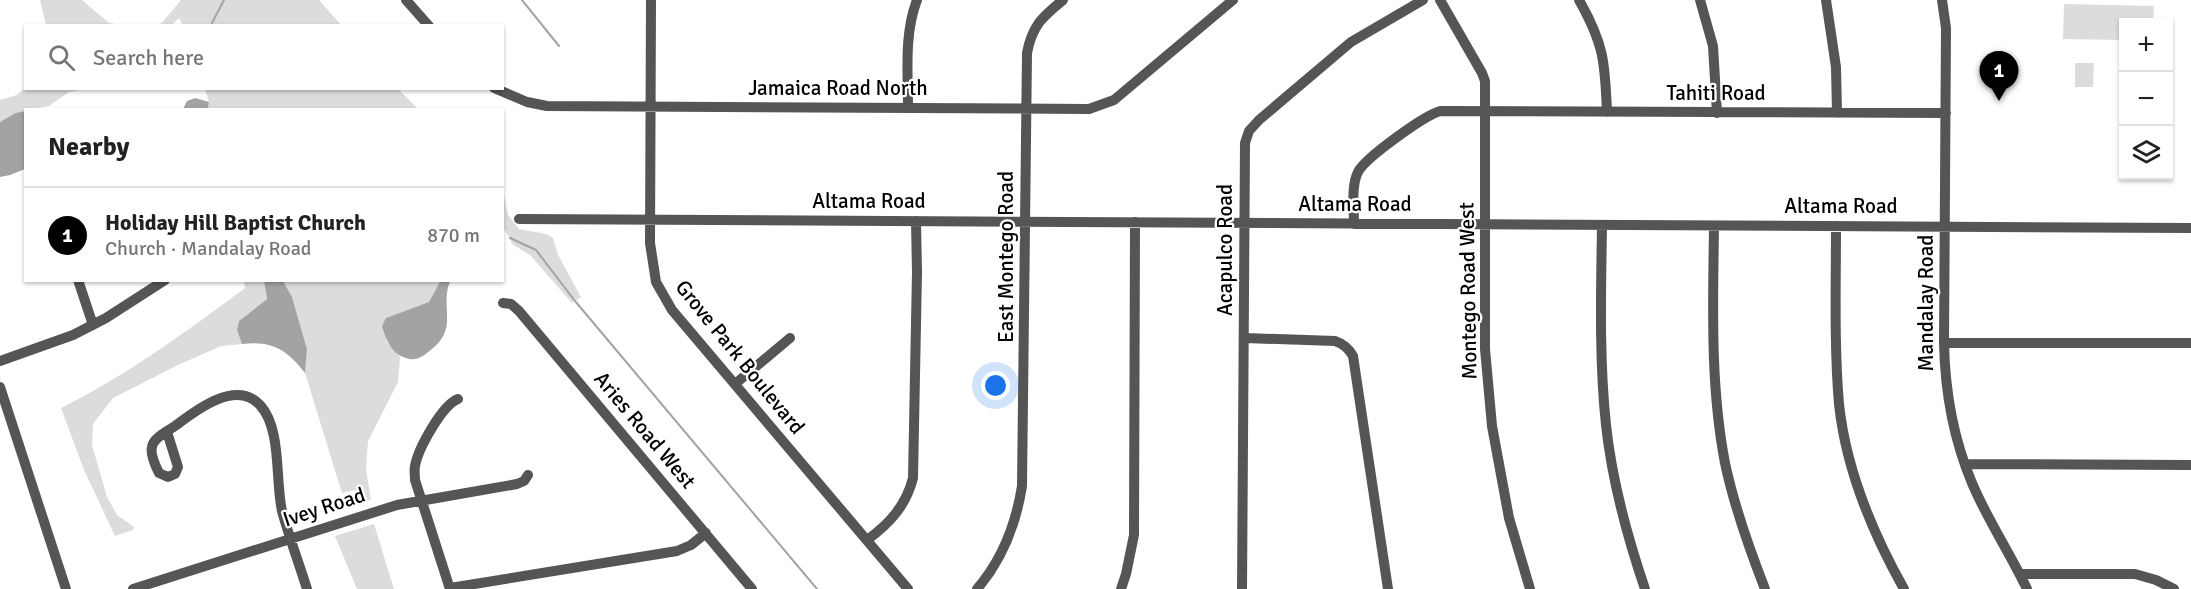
<!DOCTYPE html>
<meta charset="utf-8">
<style>
body{margin:0;font-family:Signika,sans-serif;background:#f6f6f6;color:#222}
.controls{position:absolute;right:18px;top:18px;display:grid;overflow:hidden;border-radius:0px;box-shadow:0 2px 4px #0004}
.controls button{width:54px;height:54px;display:grid;place-items:center;padding:0;border:0;border-bottom:2px solid #e0e0e0;background:#fff;color:#222;font:30px sans-serif}
.you{position:absolute;left:996px;top:386px;width:21px;height:21px;margin:-15px;border:4px solid #fff;border-radius:50%;background:#1a73e8;box-shadow:0 0 0 9px #1a73e833}
.badge{display:grid;place-items:center;width:39px;height:39px;border-radius:50%;background:#000;color:#fff;font-size:20px;font-weight:700}
.pin{position:absolute;translate:-50% -50px;filter:drop-shadow(0 2px 3px #0008)}
.pin::after{content:'';position:absolute;top:32px;width:21px;height:18px;background:inherit;clip-path:polygon(0 0,100% 0,50% 100%)}
.list{margin:0;padding:0;list-style:none}
h2{display:flex;justify-content:space-between;align-items:center;height:78px;margin:0;padding:0 24px;font-size:26px}
h2 small{font-size:20px;font-weight:400;color:#767676}
.list li{display:grid;grid-template-columns:39px 1fr auto;gap:18px;align-items:center;box-sizing:border-box;height:96px;padding:0 24px;border-top:2px solid #e0e0e0}
.list b{display:block;font-size:22px;white-space:nowrap}
.list p{margin:0;font-size:20px;white-space:nowrap;color:#767676}
.list em{font-size:20px;font-style:normal;color:#767676}
.icon{flex:none;width:33px;height:33px;fill:none;stroke:currentColor;stroke-width:2;stroke-linecap:round;stroke-linejoin:round}
.map{position:relative;flex:none;width:2191px;height:589px;overflow:hidden}
.search{position:absolute;background:#fff;box-shadow:0 2px 4px #0004;left:24px;top:24px;width:480px;height:66px;display:flex;align-items:center;gap:15px;box-sizing:border-box;padding:0 21px;border-radius:0px;color:#767676;font-size:22px}
.panel{position:absolute;background:#fff;box-shadow:0 2px 4px #0004;left:24px;top:108px;width:480px;height:174px;border-radius:0px}
.map>svg:first-child{display:block}
</style>
<div class="map">
<svg width="2191" height="589" viewBox="0 0 2191 589">
<rect width="100%" height="100%" fill="#fff"/>
<path fill="#dcdcdc" d="M40 0H82L109 23 120 25H46Z
M181 0H319L341 25 183 26 179 18 172 25 151 26 162 23Z
M2064 4 2154 6 2153 22H2124L2123 40 2063 39Z
M2075 63H2094L2093 87H2075Z
M25 88H26L83 89 69 92 49 106 26 110 0 122V100L17 95Z
M205 89H398L418 109H208L209 102Z
M502 186 508 215 519 229 546 234 553 238 558 255 581 297 572 303 530 255 512 244 510 238 503 228Z
M244 281H264L267 299 239 321 237 330 242 344 221 346 178 365 113 398 93 424 92 445 107 497 117 515 134 527 133 530 115 536 84 470 61 408C127 375 186 332 245 288Z
M283 281H441L429 302 386 318 387 342 400 357 398 382 368 441 366 469 371 500 365 501 360 489 342 493 305 373 307 349 292 297Z
M374 524 394 589H357L335 536Z"/>
<path fill="#a3a3a3" d="M195 98 209 102 208 109H183L187 101Z
M25 111V169L10 175 0 177V122L16 113Z
M441 280 450 281C439 310 461 329 427 353 421 358 414 361 406 358 391 354 386 339 382 326L386 318 429 302Z
M264 281H283L292 297 307 349 305 373C288 350 271 340 242 344L237 330 239 321 267 299Z"/>
<g fill="none" stroke-linecap="round" stroke-linejoin="round">
<path stroke="#a3a3a3" stroke-width="2" d="M522 0 559 46
M212 23 224 0
M510 238 536 250 575 301 817 589"/>
<path stroke="#555" stroke-width="10" d="M406 0 429 26
M651 0 650 243 656 282 672 310 908 589
M1440 0 1482 73 1485 81V349L1492 426 1509 518 1530 589
M1579 0C1604 44 1605 62 1607 112
M1700 0 1713 46 1717 113
M1826 0 1836 67 1837 113
M1942 0 1946 28 1944 343C1945 391 1953 438 1972 483 1987 519 2010 553 2027 589
M494 88 527 102 547 106 1089 109 1114 100 1233 0
M908 108C908 72 904 34 917 0
M519 219 2191 228
M1354 224C1354 208 1351 186 1358 172 1365 158 1426 114 1441 111L1946 113
M1602 225C1601 292 1599 359 1606 425 1612 481 1627 536 1645 589
M1714 226C1713 304 1710 385 1725 463 1734 506 1749 548 1765 589
M1836 226C1836 285 1834 345 1839 404 1846 470 1872 532 1904 589
M78 280 93 325
M503 303 511 304 519 311 752 589
M1245 338 1335 341C1344 344 1349 349 1353 356L1388 589
M1944 343H2191
M0 361 73 335 106 318 165 280
M735 384 790 338
M0 387 66 589
M167 432 178 467 175 474 168 477 159 473C156 467 150 454 152 447 153 438 168 431 175 426 196 410 236 379 260 405 282 429 275 480 282 511 289 537 299 563 307 589
M1965 464 2191 465
M867 540C889 524 906 506 913 478L917 272 916 221
M2020 574H2135L2156 580 2174 589
M450 588 677 551 691 545 706 533
M133 589 397 505 517 484 524 481 528 475
M450 589 415 480C415 475 414 471 415 466 418 449 442 405 458 399
M977 589C1002 560 1016 524 1022 486L1027 53C1032 26 1042 17 1063 0
M1121 589 1126 574 1134 535 1135 222
M1242 589 1245 143 1249 131 1259 120 1351 42 1423 0"/>
</g>
<g text-anchor="middle" dominant-baseline="central" stroke-width="4.5" stroke-linejoin="round" paint-order="stroke">
<g font-size="21" fill="#000" stroke="#fff">
<text x="838" y="88">Jamaica Road North</text>
<text x="1716" y="93">Tahiti Road</text>
<text x="869" y="201">Altama Road</text>
<text x="1355" y="204">Altama Road</text>
<text x="1841" y="206">Altama Road</text>
<text transform="translate(1225 250) rotate(-90)">Acapulco Road</text>
<text transform="translate(1006 257) rotate(-90)">East Montego Road</text>
<text transform="translate(1468 291) rotate(-91)">Montego Road West</text>
<text transform="translate(1926 303) rotate(-90)">Mandalay Road</text>
<text transform="translate(740 357) rotate(51)">Grove Park Boulevard</text>
<text transform="translate(645 430) rotate(50)">Aries Road West</text>
<text transform="translate(324 507) rotate(-18)">Ivey Road</text>
</g>
</g>
</svg>
<div class="controls">
<button>+</button>
<button>−</button>
<button><svg class="icon" aria-label="layers" viewBox="0 0 24 24"><path d="M12 4l9 5-9 5-9-5zM3 14l9 5 9-5"/></svg></button>
</div>
<div class="you"></div>
<div class="pin badge" style="left:1999px;top:101px">1</div>
<div class="search"><svg class="icon" aria-label="search" viewBox="0 0 24 24"><circle cx="10" cy="10" r="6"/><path d="M15 15l6 6"/></svg>Search here</div>
<section class="panel">
<h2>Nearby<small></small></h2>
<ul class="list">
<li><span class="badge">1</span><div><b>Holiday Hill Baptist Church</b><p>Church · Mandalay Road</p></div><em>870 m</em></li>
</ul>
</section>
</div>
